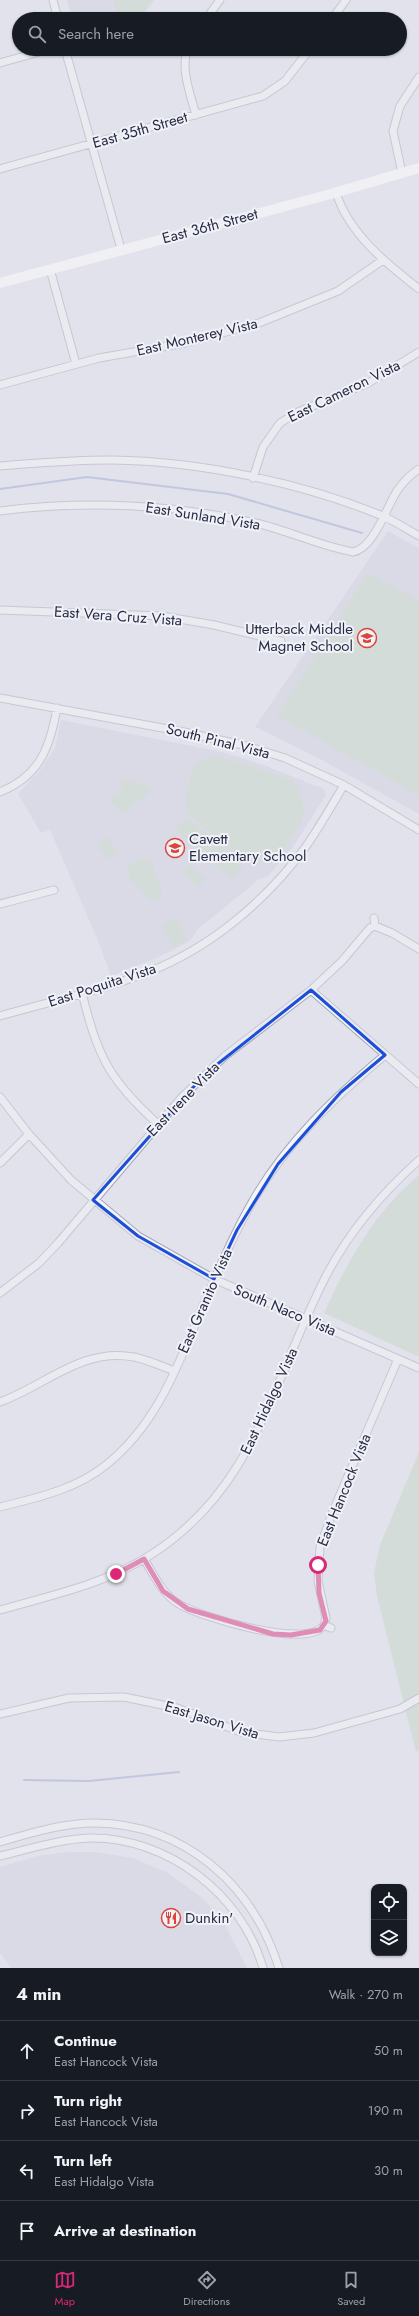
<!DOCTYPE html>
<meta charset="utf-8">
<style>
body{margin:0;font-family:Jost,sans-serif;background:#242831;color:#f1f3f6}
.controls{position:absolute;right:12px;bottom:12px;display:grid;overflow:hidden;border-radius:8px;box-shadow:0 1px 3px #0004}
.controls button{width:36px;height:36px;display:grid;place-items:center;padding:0;border:0;border-bottom:1px solid #363941;background:#171b24;color:#f1f3f6;font:20px sans-serif}
.stop{position:absolute;width:12px;height:12px;margin:-9px;border:3px solid #db2777;border-radius:50%;background:#fff}
.stop.end{background:#db2777;border-color:#fff;box-shadow:0 1px 4px #0008}
.list{margin:0;padding:0;list-style:none}
h2{display:flex;justify-content:space-between;align-items:center;height:52px;margin:0;padding:0 16px;font-size:17px}
h2 small{font-size:13px;font-weight:400;color:#9ea1a6}
.list li{display:grid;grid-template-columns:26px 1fr auto;gap:12px;align-items:center;box-sizing:border-box;height:60px;padding:0 16px;border-top:1px solid #363941}
.list b{display:block;font-size:15px;white-space:nowrap}
.list p{margin:0;font-size:13px;white-space:nowrap;color:#9ea1a6}
.list em{font-size:13px;font-style:normal;color:#9ea1a6}
.icon{flex:none;width:22px;height:22px;fill:none;stroke:currentColor;stroke-width:2;stroke-linecap:round;stroke-linejoin:round}
.map{position:relative;flex:none;width:419px;height:1968px;overflow:hidden}
.search{position:absolute;background:#171b24;box-shadow:0 1px 3px #0004;left:12px;right:12px;top:12px;height:44px;display:flex;align-items:center;gap:10px;box-sizing:border-box;padding:0 14px;border-radius:22px;color:#9ea1a6;font-size:15px}
.sheet{height:292px;background:#171b24}
nav{display:flex;justify-content:space-around;align-items:center;box-sizing:border-box;height:56px;border-top:1px solid #363941;background:#171b24;font-size:11px;color:#9ea1a6}
nav a{display:grid;justify-items:center;gap:2px}
nav .on{color:#db2777}
.map>svg:first-child{display:block}
</style>
<div class="map">
<svg width="419" height="1968" viewBox="0 0 419 1968">
<rect width="100%" height="100%" fill="#e1e2eb"/>
<path fill="#ced1dd" d="M67 0H154L140 19H72Z
M388 531 419 548V814L320 759 255 727Z
M61 720 222 752 261 764 324 789 326 795 293 847 268 876 258 880 197 930 190 941 157 958 111 976 97 938 50 830 41 833 18 794 41 769 55 748Z
M67 1852H94L133 1858 168 1873 205 1900 226 1927 247 1968H11L0 1953V1867L38 1856Z"/>
<path fill="#c2d6c1" d="M114 0H153L138 19H118Z
M368 573 419 601V795L277 716Z
M211 756 221 757 293 780C301 788 306 810 302 820 296 834 284 847 276 859L244 863 187 813C182 803 189 777 195 767 198 761 205 759 211 756Z
M123 779 151 787V791L122 814 110 800 114 795 118 794 122 788 120 783Z
M187 817 243 866 231 879 175 829Z
M107 837 118 852 109 860 97 845Z
M143 858 151 860 162 891 160 899 152 901 130 879 127 866Z
M190 865 205 879 198 887 183 873Z
M176 918 187 940 173 947 162 926Z
M419 1175V1357L324 1313C347 1262 375 1211 419 1175Z
M419 1452V1750L416 1752 377 1596 374 1573 380 1545Z"/>
<g fill="none" stroke-linecap="round" stroke-linejoin="round">
<path stroke="#98a6cf" stroke-width="2" d="M0 489 87 477 228 494 362 533
M24 1780 89 1781 179 1772"/>
<g stroke="#a5a7b6" stroke-width="9">
<path id="street" d="M53 0 58 19
M206 19 220 0
M332 19 346 0
M65 49 121 249
M187 49C181 71 190 93 196 115
M0 63 50 49
M0 169 263 96 285 81 310 49
M402 173 393 131 400 106 419 77
M336 192C348 233 387 264 419 289
M50 269 76 364
M0 385 99 358 185 343 259 323 338 291 383 260
M0 466C37 463 75 460 112 460 199 461 304 483 385 517 396 522 408 530 419 536
M253 478 263 447 280 423 298 412 370 382 419 352
M0 511C85 500 176 504 260 524 291 532 321 546 353 552 374 548 386 508 397 491 403 482 410 475 419 469
M0 610 162 616 214 625 281 641
M0 698 184 732 243 745 285 758 344 785 419 830
M0 792C40 776 50 747 57 708
M0 904 54 890
M375 926 392 933 419 949
M311 990 419 1084
M82 993C98 1057 109 1080 158 1124
M0 1016C49 1002 100 991 148 972 211 948 268 899 307 845 320 826 332 805 344 785
M0 1097 28 1133 71 1180 138 1236 214 1279 419 1368
M0 1163 29 1134
M0 1293 39 1263 58 1243 182 1097 225 1056 311 990 342 961 370 928 375 926 374 918
M0 1402C45 1386 82 1347 134 1357 148 1360 161 1366 175 1371
M0 1507C36 1498 77 1489 106 1465 157 1425 179 1363 203 1306 219 1269 234 1233 254 1199 287 1142 335 1097 385 1055
M144 1559C154 1575 162 1594 179 1604 200 1617 309 1650 324 1625
M0 1610C52 1595 106 1584 152 1554 255 1488 273 1380 325 1278 348 1233 381 1194 419 1160
M331 1628 324 1625 326 1618 318 1581 320 1547 333 1511 398 1359
M0 1714 69 1698 124 1697 177 1708 241 1732 279 1737 314 1733 400 1709 419 1698
M0 1842C31 1833 63 1823 95 1823 185 1824 253 1885 279 1968
M0 1856C29 1849 60 1839 90 1838 167 1837 242 1894 263 1968"/>
</g>
<use href="#street" stroke="#f4f5f9" stroke-width="7"/>
<path stroke="#fff" stroke-width="10" d="M0 283 327 195 419 168"/>
</g>
<g fill="none" stroke-linecap="round" stroke-linejoin="round">
<path stroke="#db2777" stroke-width="5" d="M116 1574 144 1559 163 1591 188 1609 273 1634 291 1635 320 1630 326 1621 319 1593 318 1565"/>
</g>
<path d="M0 0H419V1968H0ZM311 990 385 1055 341 1092 278 1164 237 1230 214 1279 138 1236 93 1200 205 1074Z" fill="#e1e2eb" fill-opacity=".55" fill-rule="evenodd"/>
<path fill="none" stroke="#1d4ed8" stroke-width="3" stroke-linejoin="round" d="M311 990 385 1055 341 1092 278 1164 237 1230 214 1279 138 1236 93 1200 205 1074Z"/>
<defs>
<g id="school-ring" transform="scale(1)"><circle r="9.5" fill="#f1f2f8" stroke="#dd4539" stroke-width="1.5"/><path d="M0-5L7-2L0 1L-7-2ZM-4 1L0 2.5L4 1V4Q0 6-4 4Z" fill="#dd4539"/></g>
<g id="restaurant-ring" transform="scale(1)"><circle r="9.5" fill="#f1f2f8" stroke="#dd4539" stroke-width="1.5"/><path d="M-5-6h1v4h1v-4h1v4h1v-4h1v5L-1.5 .5V6h-2V.5L-5-1ZM5-6V6H3V1.5H1.5Q1.5-4 5-6Z" fill="#dd4539"/></g>
</defs>
<g fill-rule="evenodd">
<use href="#school-ring" x="367" y="638"/>
<use href="#school-ring" x="175" y="848"/>
<use href="#restaurant-ring" x="171" y="1918"/>
</g>
<g text-anchor="middle" dominant-baseline="central" stroke-width="4" stroke-linejoin="round" paint-order="stroke">
<g font-size="15" fill="#272b45" stroke="#f1f2f8">
<text transform="translate(140 130) rotate(-16)">East 35th Street</text>
<text transform="translate(210 226) rotate(-15)">East 36th Street</text>
<text transform="translate(197 337) rotate(-13)">East Monterey Vista</text>
<text transform="translate(344 391) rotate(-26)">East Cameron Vista</text>
<text transform="translate(203 516) rotate(9)">East Sunland Vista</text>
<text transform="translate(118 616) rotate(4)">East Vera Cruz Vista</text>
<text transform="translate(218 741) rotate(14)">South Pinal Vista</text>
<text transform="translate(102 985) rotate(-18)">East Poquita Vista</text>
<text transform="translate(183 1099) rotate(-46)">East Irene Vista</text>
<text transform="translate(205 1301) rotate(-66)">East Granito Vista</text>
<text transform="translate(285 1310) rotate(23)">South Naco Vista</text>
<text transform="translate(269 1401) rotate(-65)">East Hidalgo Vista</text>
<text transform="translate(344 1490) rotate(-68)">East Hancock Vista</text>
<text transform="translate(212 1720) rotate(17)">East Jason Vista</text>
</g>
<g font-size="15" fill="#272b45" stroke="#f1f2f8" text-anchor="start">
<text x="353" y="629" text-anchor="end">Utterback Middle<tspan x="353" dy="17">Magnet School</tspan></text>
<text x="189" y="839">Cavett<tspan x="189" dy="17">Elementary School</tspan></text>
<text x="185" y="1918">Dunkin'</text>
</g>
</g>
</svg>
<div class="controls">
<button><svg class="icon" aria-label="locate" viewBox="0 0 24 24"><circle cx="12" cy="12" r="6"/><path d="M12 2v4M12 18v4M2 12h4M18 12h4"/></svg></button>
<button><svg class="icon" aria-label="layers" viewBox="0 0 24 24"><path d="M12 4l9 5-9 5-9-5zM3 14l9 5 9-5"/></svg></button>
</div>
<div class="stop" style="left:318px;top:1565px"></div>
<div class="stop end" style="left:116px;top:1574px"></div>
<div class="search"><svg class="icon" aria-label="search" viewBox="0 0 24 24"><circle cx="10" cy="10" r="6"/><path d="M15 15l6 6"/></svg>Search here</div>
</div>
<section class="sheet">
<h2>4 min<small>Walk · 270 m</small></h2>
<ul class="list">
<li><svg class="icon" aria-label="ahead" viewBox="0 0 24 24"><path d="M12 20V5M6 11l6-6 6 6"/></svg><div><b>Continue</b><p>East Hancock Vista</p></div><em>50 m</em></li>
<li><svg class="icon" aria-label="right" viewBox="0 0 24 24"><path d="M7 20v-9h11M14 6l5 5-5 5"/></svg><div><b>Turn right</b><p>East Hancock Vista</p></div><em>190 m</em></li>
<li><svg class="icon" aria-label="left" viewBox="0 0 24 24"><path d="M17 20v-9H6M10 6l-5 5 5 5"/></svg><div><b>Turn left</b><p>East Hidalgo Vista</p></div><em>30 m</em></li>
<li><svg class="icon" aria-label="arrive" viewBox="0 0 24 24"><path d="M6 21V4h12l-3 4 3 4H6"/></svg><div><b>Arrive at destination</b></div></li>
</ul>
</section>
<nav>
<a class="on"><svg class="icon" aria-label="map" viewBox="0 0 24 24"><path d="M3 6l6-2 6 2 6-2v14l-6 2-6-2-6 2zM9 4v14M15 6v14"/></svg>Map</a>
<a><svg class="icon" aria-label="directions" viewBox="0 0 24 24"><path d="M12 3l9 9-9 9-9-9zM9 14v-3h6M13 9l2 2-2 2"/></svg>Directions</a>
<a><svg class="icon" aria-label="saved" viewBox="0 0 24 24"><path d="M7 4h10v16l-5-4-5 4z"/></svg>Saved</a>
</nav>
